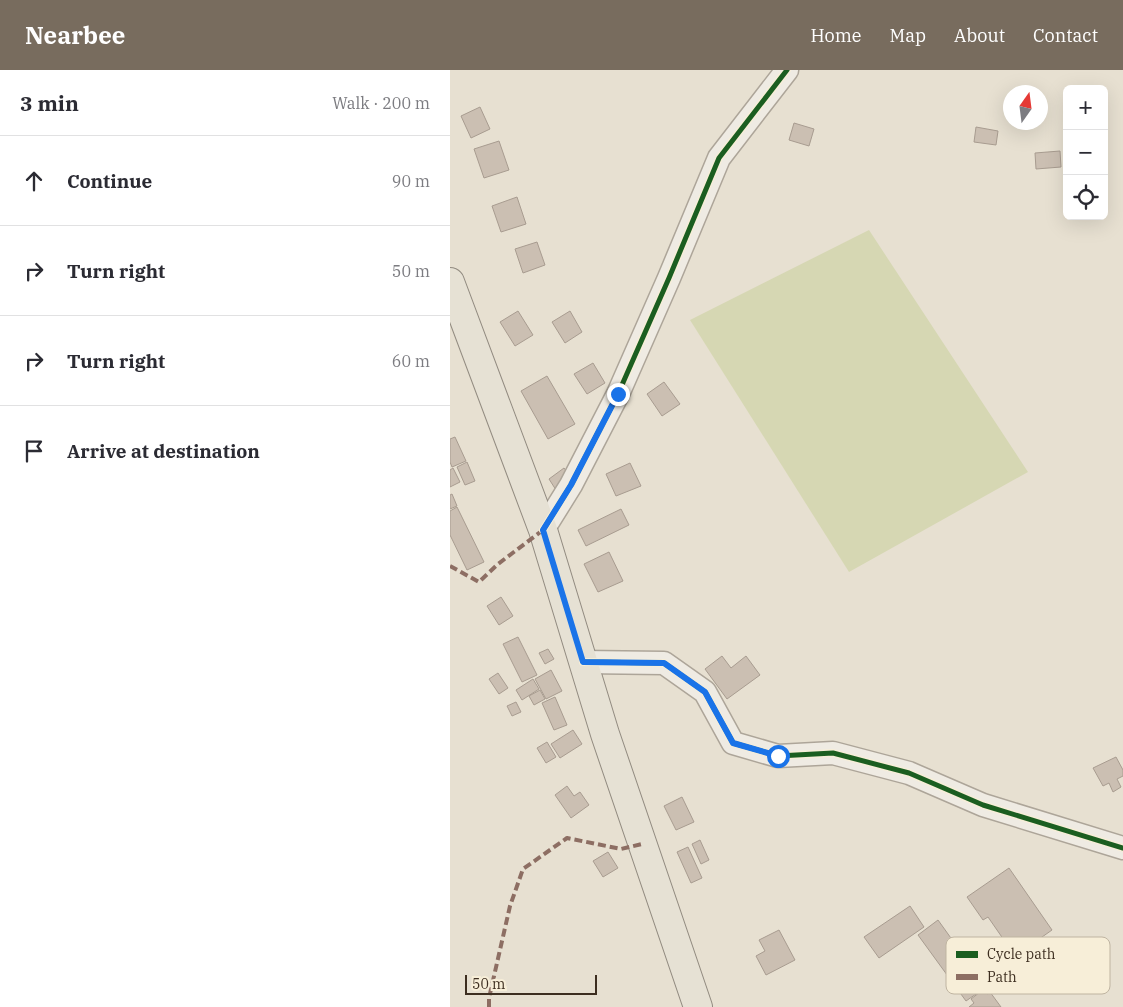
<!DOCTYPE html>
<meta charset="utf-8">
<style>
body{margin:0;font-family:"IBM Plex Serif",serif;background:#f7f7f7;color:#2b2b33}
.controls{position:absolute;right:15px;top:15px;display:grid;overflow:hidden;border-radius:8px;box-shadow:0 5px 20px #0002}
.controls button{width:45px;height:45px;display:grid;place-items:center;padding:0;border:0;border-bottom:1px solid #e1e1e2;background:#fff;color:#2b2b33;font:25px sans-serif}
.compass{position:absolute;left:553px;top:15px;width:45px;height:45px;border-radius:50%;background:#fff;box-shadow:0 5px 20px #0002;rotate:14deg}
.scale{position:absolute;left:15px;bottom:12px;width:132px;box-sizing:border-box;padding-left:5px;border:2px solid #3d2e20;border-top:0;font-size:14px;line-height:18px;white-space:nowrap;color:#3d2e20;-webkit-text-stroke:4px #f7eed8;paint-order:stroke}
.stop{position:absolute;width:15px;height:15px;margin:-11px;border:4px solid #1a73e8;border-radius:50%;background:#fff}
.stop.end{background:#1a73e8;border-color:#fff;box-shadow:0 1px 5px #0008}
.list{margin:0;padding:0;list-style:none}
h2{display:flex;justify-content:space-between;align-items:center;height:65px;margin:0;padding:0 20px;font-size:21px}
h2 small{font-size:16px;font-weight:400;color:#7c7c81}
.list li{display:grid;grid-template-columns:32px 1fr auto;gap:15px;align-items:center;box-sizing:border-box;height:90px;padding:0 20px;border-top:1px solid #e1e1e2}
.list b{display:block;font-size:19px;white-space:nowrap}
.list em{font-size:16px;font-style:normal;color:#7c7c81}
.icon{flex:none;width:28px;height:28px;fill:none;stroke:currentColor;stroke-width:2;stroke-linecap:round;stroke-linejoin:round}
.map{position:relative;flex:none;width:673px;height:937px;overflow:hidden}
header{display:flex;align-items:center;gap:30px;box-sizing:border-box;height:70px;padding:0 25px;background:#786c5e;color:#fff}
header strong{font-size:24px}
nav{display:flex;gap:28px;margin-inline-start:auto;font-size:18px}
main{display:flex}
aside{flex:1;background:#fff}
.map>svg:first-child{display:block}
</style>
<header>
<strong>Nearbee</strong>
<nav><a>Home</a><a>Map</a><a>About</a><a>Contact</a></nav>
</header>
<main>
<aside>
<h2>3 min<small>Walk · 200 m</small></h2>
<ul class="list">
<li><svg class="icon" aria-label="ahead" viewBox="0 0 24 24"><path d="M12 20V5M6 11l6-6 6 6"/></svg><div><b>Continue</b></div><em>90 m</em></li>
<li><svg class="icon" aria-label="right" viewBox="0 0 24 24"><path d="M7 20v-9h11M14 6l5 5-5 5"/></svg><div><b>Turn right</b></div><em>50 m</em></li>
<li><svg class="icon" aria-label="right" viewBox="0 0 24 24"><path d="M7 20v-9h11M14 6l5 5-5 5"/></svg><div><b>Turn right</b></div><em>60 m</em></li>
<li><svg class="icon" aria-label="arrive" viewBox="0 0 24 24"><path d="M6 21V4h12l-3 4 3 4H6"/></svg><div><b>Arrive at destination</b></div></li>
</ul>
</aside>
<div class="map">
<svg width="673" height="937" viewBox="0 0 673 937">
<rect width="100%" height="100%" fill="#e7e0d1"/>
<path fill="#d6d7b3" d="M419 160 578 402 399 502 240 250Z"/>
<path fill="#cbbfb2" stroke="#a89c90" d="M30 37 40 59 21 68 11 46Z
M344 53 364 59 359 76 339 70Z
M526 57 548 61 546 75 524 72Z
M49 71 59 100 34 108 24 79Z
M610 81 611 97 586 99 585 83Z
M67 127 76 154 51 162 42 136Z
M87 172 95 195 73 203 65 179Z
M68 241 83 265 65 276 50 252Z
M120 241 132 262 115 273 102 252Z
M143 293 155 313 137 324 124 304Z
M97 306 125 354 98 369 71 321Z
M214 312 230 334 212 346 197 324Z
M5 367 16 391 2 397 0 392V369Z
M17 392 25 411 15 415 7 397Z
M180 393 191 416 166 426 156 404Z
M3 398 10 412 0 417V400Z
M114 398 122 408 106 420 99 409Z
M2 424 7 436 0 439V425Z
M7 437 34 492 17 500 0 465V441Z
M171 439 179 455 136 476 128 460Z
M159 482 173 511 148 522 134 494Z
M51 527 63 546 49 555 37 536Z
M68 567 87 605 72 612 53 574Z
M98 579 104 589 95 594 89 583Z
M272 586 281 598 296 586 310 605 277 629 255 599Z
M101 600 112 621 96 629 85 609Z
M48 603 58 618 49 624 39 609Z
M83 609 89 619 72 630 66 620Z
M90 620 95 629 84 635 79 626Z
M105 627 117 655 104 660 92 633Z
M66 632 71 642 62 646 57 636Z
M123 660 132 674 110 688 101 674Z
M97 672 106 687 96 693 87 678Z
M666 687 673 700V706L667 709 671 717 663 722 659 713 653 716 643 698Z
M117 716 124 726 130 722 139 735 121 748 105 725Z
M232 727 244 752 226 760 214 736Z
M250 770 259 790 251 794 242 774Z
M238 777 252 808 241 813 227 782Z
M158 782 168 798 153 807 143 791Z
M559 798 602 860 565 886 538 847 533 850 517 827Z
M460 836 474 857 429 888 414 867Z
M488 850 536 917 516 931 468 865Z
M329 860 345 890 316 905 306 886 315 881 309 870Z
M534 919 537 924 540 922 551 937H519L524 933 521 929Z"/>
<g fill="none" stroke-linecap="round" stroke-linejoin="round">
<g stroke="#ada599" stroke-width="25">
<path id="minor" d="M93 460 121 415 168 324 219 208 269 88 337 0
M133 592 214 593 255 622 283 673 328 686 383 683 459 703 533 735 673 778"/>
</g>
<g stroke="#928b80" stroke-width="30">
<path id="major" d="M0 212 93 460 155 664 248 937"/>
</g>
<use href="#minor" stroke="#efebe3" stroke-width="22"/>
<use href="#major" stroke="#e6e1d4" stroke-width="28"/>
<path stroke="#8d6e63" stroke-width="4" stroke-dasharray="8 4" stroke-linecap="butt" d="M0 496 29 512 48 494 93 460
M39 937V928L60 836 73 799 117 768 171 779 192 774"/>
<g stroke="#f7eed8" stroke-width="8">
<path id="cycleway" d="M93 460 121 415 168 324 219 208 269 88 337 0
M133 592 214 593 255 622 283 673 328 686 383 683 459 703 533 735 673 778"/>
</g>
<use href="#cycleway" stroke="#1b5e20" stroke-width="5"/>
</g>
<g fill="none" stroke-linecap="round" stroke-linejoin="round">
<path stroke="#1a73e8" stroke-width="6" d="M168 324 121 415 93 460 133 592 214 593 255 622 283 673 328 686"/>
</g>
<rect x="496" y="867" width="164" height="57" rx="8" fill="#f7eed8" stroke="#bfb4a1" stroke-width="1"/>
<rect x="506" y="881" width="22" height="7" fill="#1b5e20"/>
<rect x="506" y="904" width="22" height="6" fill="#8d6e63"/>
<g font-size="14" fill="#3d2e20">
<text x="537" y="889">Cycle path</text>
<text x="537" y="912">Path</text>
</g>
</svg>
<div class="controls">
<button>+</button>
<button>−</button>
<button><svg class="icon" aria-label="locate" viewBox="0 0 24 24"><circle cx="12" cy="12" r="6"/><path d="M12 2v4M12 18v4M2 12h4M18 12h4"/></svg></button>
</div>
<svg class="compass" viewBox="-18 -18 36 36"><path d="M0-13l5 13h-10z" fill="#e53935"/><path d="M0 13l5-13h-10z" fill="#7c7c81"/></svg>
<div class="scale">50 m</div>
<div class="stop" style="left:328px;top:686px"></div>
<div class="stop end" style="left:168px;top:324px"></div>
</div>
</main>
